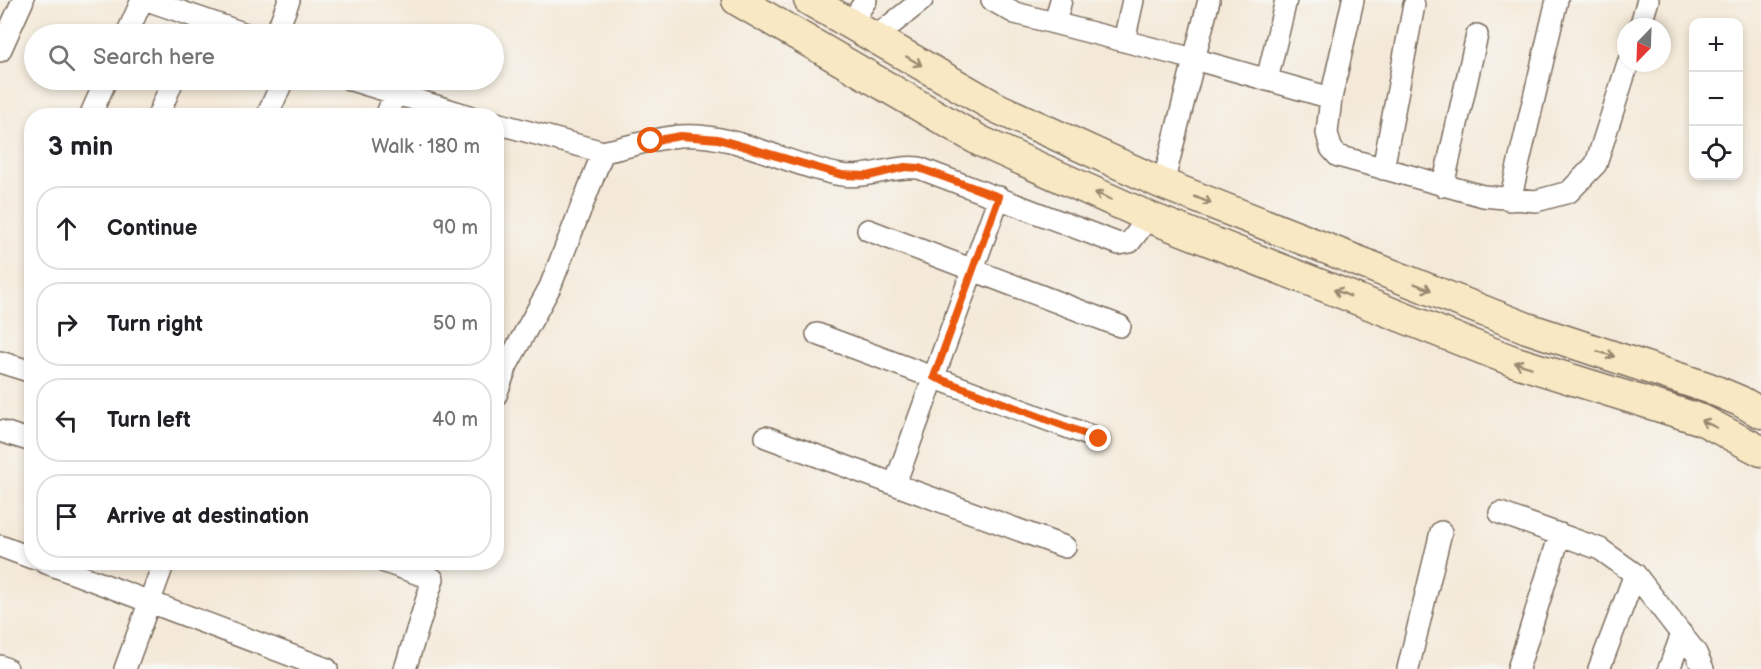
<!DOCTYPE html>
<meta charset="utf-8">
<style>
body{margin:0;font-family:"Balsamiq Sans",sans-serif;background:#f6f6f6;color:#202124}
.controls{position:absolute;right:18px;top:18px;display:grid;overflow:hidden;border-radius:12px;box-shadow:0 3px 9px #0003}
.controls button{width:54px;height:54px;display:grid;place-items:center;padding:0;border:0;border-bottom:2px solid #e0e0e0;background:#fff;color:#202124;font:30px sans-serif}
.compass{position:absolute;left:1617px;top:18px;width:54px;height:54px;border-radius:50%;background:#fff;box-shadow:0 3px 9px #0003;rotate:203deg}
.stop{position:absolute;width:18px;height:18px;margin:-14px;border:4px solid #ea580c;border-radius:50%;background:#fff}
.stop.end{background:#ea580c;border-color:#fff;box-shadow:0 2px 6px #0008}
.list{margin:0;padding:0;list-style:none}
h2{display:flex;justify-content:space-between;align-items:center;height:78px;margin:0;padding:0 24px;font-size:26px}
h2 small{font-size:20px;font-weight:400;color:#757577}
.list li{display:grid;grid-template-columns:39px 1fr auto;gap:18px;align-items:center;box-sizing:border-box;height:84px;margin:0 12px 12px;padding:0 12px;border:2px solid #e0e0e0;border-radius:24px}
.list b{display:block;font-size:22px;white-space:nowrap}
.list em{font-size:20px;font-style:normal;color:#757577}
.icon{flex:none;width:33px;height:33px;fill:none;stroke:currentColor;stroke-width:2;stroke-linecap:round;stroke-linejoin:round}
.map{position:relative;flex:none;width:1761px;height:669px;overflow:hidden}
.search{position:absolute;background:#fff;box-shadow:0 3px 9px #0003;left:24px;top:24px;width:480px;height:66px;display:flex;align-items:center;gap:15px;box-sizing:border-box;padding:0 21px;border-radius:33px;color:#757577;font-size:22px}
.panel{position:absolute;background:#fff;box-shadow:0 3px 9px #0003;left:24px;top:108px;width:480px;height:462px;border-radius:24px}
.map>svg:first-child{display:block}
</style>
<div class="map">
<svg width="1761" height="669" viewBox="0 0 1761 669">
<rect width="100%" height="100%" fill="#f6f6f2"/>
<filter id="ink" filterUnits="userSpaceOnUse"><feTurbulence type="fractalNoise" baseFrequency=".0167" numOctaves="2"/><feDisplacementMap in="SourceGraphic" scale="12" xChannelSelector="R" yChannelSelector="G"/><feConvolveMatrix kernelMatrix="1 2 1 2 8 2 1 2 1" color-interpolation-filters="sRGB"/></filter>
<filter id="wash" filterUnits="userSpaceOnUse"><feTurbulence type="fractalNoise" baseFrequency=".008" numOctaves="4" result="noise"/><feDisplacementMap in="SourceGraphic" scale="24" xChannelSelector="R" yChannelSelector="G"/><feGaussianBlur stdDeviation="1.35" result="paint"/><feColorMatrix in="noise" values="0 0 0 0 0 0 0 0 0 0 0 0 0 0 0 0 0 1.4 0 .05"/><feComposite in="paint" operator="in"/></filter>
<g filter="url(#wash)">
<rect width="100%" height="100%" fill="#f4e9d8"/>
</g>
<g filter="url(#ink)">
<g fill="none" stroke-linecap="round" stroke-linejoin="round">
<g stroke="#7c6d5f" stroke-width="24">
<path id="street" d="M147 0 246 34
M992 0 1015 13 1194 59 1331 98
M1353 0 1331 98 1327 133 1331 148 1338 156 1483 196 1536 201 1569 192 1596 164 1628 63
M1055 23 1061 0
M850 24 866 0
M1640 27 1648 0
M127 34 142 0
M276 34 289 0
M874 38 922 0
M1124 41 1133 0
M0 51 23 0
M351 80 469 116
M1267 80 1286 0
M90 116 106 80
M158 116 173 80
M267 116 283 80
M386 116 395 94
M496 123 603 152 550 287 507 365 496 395
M603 152C628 147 655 138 680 136 736 132 788 166 841 175 868 179 892 165 919 168L1119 244 1130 242 1149 217
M1383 169 1414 5
M1163 184 1209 0
M1443 186 1477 35
M1510 200 1557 0
M868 230 1120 326
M817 334 1099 439
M0 362 32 372
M0 431 32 441
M766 437 1065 547
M895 484 999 197
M1500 513 1600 549 1635 574 1696 653 1703 669
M0 546 32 558
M44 562 327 669
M385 562 433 579 405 669
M0 666 7 669
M125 669 164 562
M1408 669 1441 532
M1518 669 1560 534
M1599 669 1635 574
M1669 669 1682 634"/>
</g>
<g stroke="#7c6d5f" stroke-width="33">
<path id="secondary" d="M737 0 980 141 1149 217 1513 361 1702 420 1761 451
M809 0 997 108 1163 184 1527 328 1709 388 1740 401 1761 413"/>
</g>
<use href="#street" stroke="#fff" stroke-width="21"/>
<use href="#secondary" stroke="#f8e8c3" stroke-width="30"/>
</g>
<defs><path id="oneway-shaft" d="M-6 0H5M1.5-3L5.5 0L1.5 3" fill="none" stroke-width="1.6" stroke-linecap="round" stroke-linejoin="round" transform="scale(1.5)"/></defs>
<g stroke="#9a8970">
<use href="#oneway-shaft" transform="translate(914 61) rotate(30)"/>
<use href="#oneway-shaft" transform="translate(1103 196) rotate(-156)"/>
<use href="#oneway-shaft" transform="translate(1203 200) rotate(22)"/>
<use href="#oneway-shaft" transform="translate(1423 287) rotate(22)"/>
<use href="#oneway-shaft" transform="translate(1342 293) rotate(-158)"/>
<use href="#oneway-shaft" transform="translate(1606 354) rotate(18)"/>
<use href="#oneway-shaft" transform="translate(1523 365) rotate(-163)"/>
<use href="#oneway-shaft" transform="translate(1709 424) rotate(-155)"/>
</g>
</g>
<g fill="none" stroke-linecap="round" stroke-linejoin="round" filter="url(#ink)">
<path stroke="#ea580c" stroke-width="8" d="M651 141 681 136 718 139 842 175 868 176 905 167 919 168 999 197 934 377 1099 439"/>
</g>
</svg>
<div class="controls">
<button>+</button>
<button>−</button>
<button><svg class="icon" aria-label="locate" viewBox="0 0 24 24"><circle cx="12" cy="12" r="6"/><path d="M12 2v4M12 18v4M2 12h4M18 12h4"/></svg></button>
</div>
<svg class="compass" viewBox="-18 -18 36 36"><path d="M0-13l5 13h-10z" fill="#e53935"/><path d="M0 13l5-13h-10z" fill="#757577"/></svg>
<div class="stop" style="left:651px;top:141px"></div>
<div class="stop end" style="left:1099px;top:439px"></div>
<div class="search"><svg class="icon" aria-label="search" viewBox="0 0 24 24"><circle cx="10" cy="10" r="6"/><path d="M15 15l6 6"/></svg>Search here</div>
<section class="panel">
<h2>3 min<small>Walk · 180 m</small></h2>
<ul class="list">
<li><svg class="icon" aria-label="ahead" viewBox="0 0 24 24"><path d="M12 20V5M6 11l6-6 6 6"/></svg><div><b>Continue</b></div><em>90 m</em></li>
<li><svg class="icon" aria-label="right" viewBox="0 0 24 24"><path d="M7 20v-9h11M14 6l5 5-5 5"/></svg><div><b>Turn right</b></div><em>50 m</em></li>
<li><svg class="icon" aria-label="left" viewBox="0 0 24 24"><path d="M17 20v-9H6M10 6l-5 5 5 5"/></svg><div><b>Turn left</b></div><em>40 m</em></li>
<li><svg class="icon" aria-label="arrive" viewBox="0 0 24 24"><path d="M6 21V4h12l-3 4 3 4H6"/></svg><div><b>Arrive at destination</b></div></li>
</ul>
</section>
</div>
